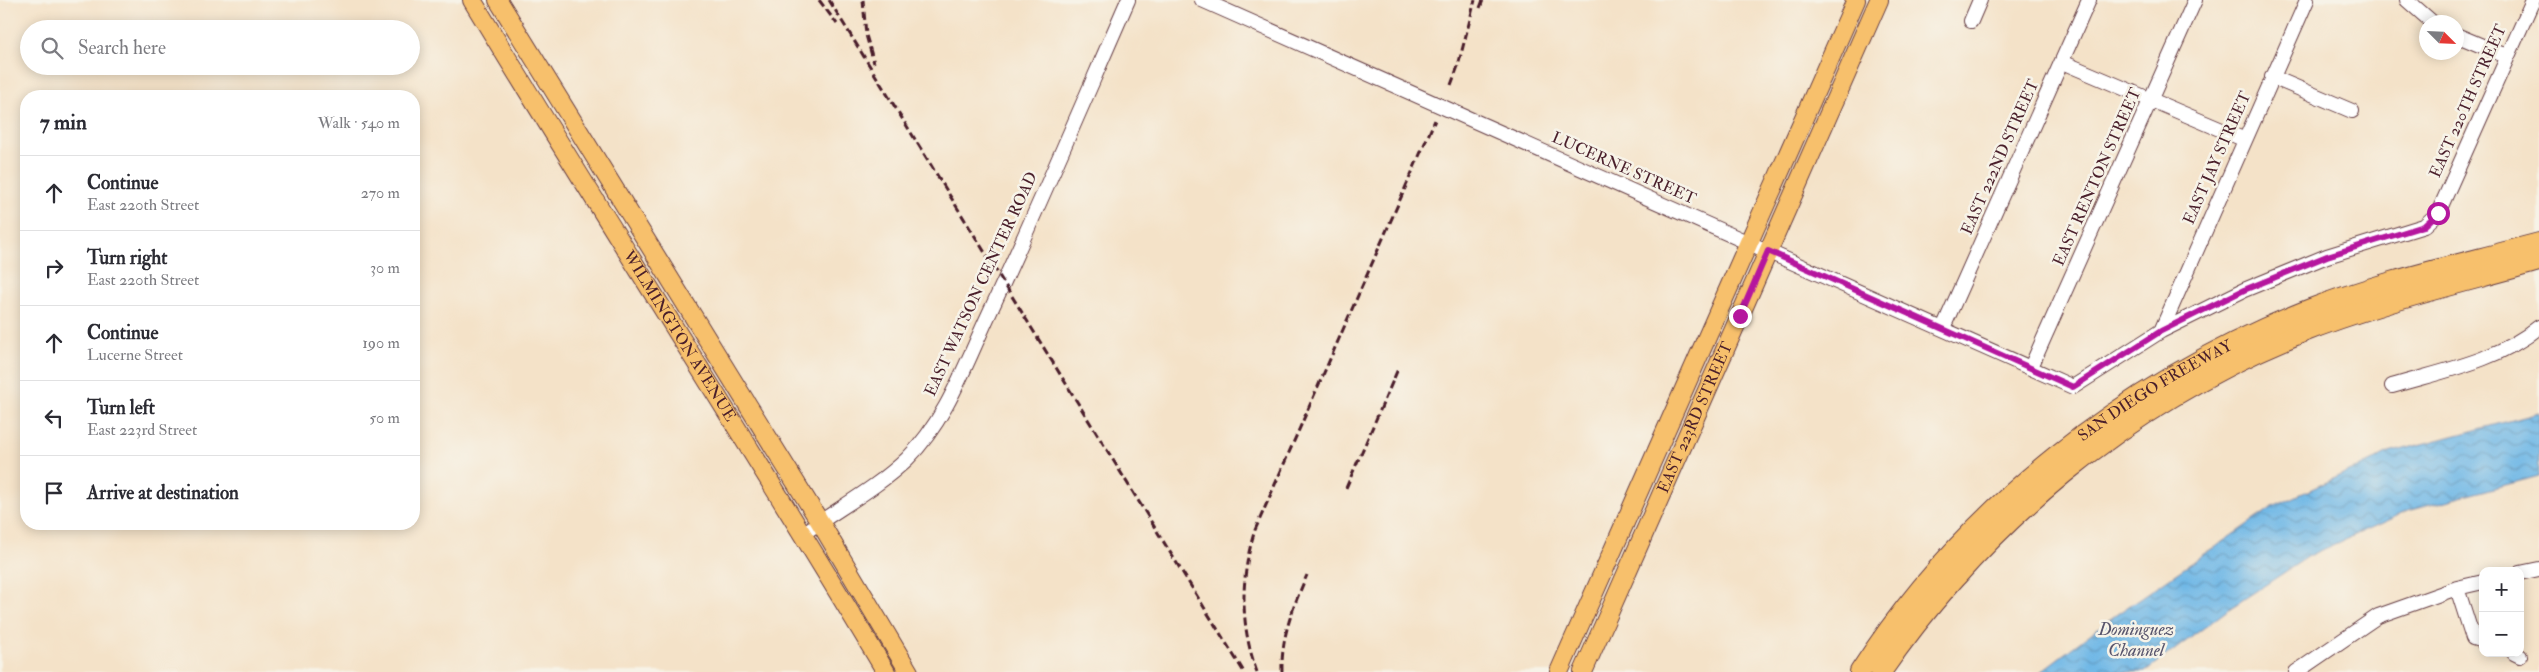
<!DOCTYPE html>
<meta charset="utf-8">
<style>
body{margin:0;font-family:"IM FELL Double Pica",serif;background:#f7f7f7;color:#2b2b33}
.controls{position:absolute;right:15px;bottom:15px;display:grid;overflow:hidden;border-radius:10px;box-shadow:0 2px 12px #0003}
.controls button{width:45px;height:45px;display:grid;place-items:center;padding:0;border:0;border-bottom:1px solid #e1e1e2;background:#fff;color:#2b2b33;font:25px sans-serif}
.compass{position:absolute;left:2419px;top:15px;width:45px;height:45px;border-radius:50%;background:#fff;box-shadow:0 2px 12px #0003;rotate:114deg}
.stop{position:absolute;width:15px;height:15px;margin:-11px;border:4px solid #b5179e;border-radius:50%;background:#fff}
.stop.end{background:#b5179e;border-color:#fff;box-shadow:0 1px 5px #0008}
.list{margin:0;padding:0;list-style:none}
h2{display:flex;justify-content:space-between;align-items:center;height:65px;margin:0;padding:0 20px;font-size:21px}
h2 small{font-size:16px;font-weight:400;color:#7c7c81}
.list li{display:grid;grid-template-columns:32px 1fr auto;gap:15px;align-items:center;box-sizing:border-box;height:75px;padding:0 20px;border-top:1px solid #e1e1e2}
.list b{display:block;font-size:19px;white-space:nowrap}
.list p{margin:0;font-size:16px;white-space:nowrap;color:#7c7c81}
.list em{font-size:16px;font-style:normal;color:#7c7c81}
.icon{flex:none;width:28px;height:28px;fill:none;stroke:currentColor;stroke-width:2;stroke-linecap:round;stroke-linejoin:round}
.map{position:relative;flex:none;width:2539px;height:672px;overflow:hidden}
.search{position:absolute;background:#fff;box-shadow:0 2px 12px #0003;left:20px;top:20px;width:400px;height:55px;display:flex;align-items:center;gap:12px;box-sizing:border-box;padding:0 18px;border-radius:28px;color:#7c7c81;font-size:19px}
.panel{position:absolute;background:#fff;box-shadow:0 2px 12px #0003;left:20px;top:90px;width:400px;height:440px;border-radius:20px}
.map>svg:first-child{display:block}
</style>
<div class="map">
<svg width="2539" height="672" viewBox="0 0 2539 672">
<defs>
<pattern id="water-waves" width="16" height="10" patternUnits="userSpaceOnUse" patternTransform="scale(1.25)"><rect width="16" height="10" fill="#6eb7e6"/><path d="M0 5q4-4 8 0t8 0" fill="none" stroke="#5c94bb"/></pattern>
</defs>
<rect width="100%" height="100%" fill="#f7f3e8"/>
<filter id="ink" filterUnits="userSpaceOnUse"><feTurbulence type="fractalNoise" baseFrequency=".02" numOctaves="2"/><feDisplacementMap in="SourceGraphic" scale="10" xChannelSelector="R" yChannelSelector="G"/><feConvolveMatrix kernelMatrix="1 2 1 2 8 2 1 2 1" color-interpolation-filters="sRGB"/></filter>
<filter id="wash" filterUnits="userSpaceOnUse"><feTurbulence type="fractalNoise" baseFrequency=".0096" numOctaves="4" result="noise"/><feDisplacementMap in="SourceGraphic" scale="20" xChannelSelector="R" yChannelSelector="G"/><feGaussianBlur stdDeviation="1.12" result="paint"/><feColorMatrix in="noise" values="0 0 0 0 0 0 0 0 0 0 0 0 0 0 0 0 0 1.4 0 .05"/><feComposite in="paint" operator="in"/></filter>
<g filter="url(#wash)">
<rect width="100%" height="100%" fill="#f4e2c8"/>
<path fill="url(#water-waves)" stroke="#5c6b88" d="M2539 413V476L2408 511 2309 556 2229 609 2145 672H2040L2110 619 2273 507 2389 453Z"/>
</g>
<g filter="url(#ink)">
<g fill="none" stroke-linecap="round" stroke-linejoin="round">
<g stroke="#643c43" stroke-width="16">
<path id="minor" d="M1202 0 2073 387 2161 331 2244 290 2327 256 2424 226 2438 213 2533 0
M2407 0 2432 22
M1971 21 1980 0
M2456 35 2506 56
M2062 62 2243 139
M2272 77 2352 111
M1943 328 2089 0
M2161 331 2307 0
M2031 367 2195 0
M2392 386C2442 371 2498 361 2539 327
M803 534C837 509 877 488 907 459 946 421 966 363 989 314 1037 211 1082 105 1128 0
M2520 573 2539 569
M2457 588 2473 638 2483 641
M2514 653 2520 656
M2296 672 2378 616 2457 588 2483 582"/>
</g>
<g stroke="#643c43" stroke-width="20">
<g id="major">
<path id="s1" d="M472 0C608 225 751 446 886 672"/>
<path d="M498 0 820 522 909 672"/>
<path d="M1559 672 1856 0"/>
<path id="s2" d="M1583 672 1879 0"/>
</g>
</g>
<g stroke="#643c43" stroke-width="22">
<g id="highway">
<path id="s3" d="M1860 672C1966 507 2127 382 2308 310 2382 281 2462 264 2539 243"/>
<path d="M1881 672C1985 522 2128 403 2298 334 2375 303 2458 284 2539 261"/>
</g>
</g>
<use href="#minor" stroke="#fff" stroke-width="14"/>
<use href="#major" stroke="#f7c06c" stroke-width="18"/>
<use href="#highway" stroke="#f7c06c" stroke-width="20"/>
<path stroke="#4a1f2b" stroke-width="3" stroke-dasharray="8 4" stroke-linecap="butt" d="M819 0 837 24
M829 0 1244 672
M863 0 866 35 874 63
M1480 8 1483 0
M1451 85 1458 66 1475 0
M1346 488 1398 369
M1257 672C1240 626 1240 577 1255 530L1435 120
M1282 672C1281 636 1293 607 1307 575"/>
</g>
</g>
<g fill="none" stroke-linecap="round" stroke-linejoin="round" filter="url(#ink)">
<path stroke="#b5179e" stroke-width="6" d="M1740 316 1768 251 2073 387 2161 331 2244 290 2327 256 2424 226 2438 213"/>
</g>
<g text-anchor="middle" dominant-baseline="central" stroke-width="5" stroke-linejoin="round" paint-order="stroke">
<g font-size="16" fill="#4a1f2b" stroke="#f7f3e8">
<text transform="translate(2468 101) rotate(-66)">EAST 220TH STREET</text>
<text transform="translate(2000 157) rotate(-66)">EAST 222ND STREET</text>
<text transform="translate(2217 158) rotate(-66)">EAST JAY STREET</text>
<text transform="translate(1624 168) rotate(24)">LUCERNE STREET</text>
<text transform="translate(2097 177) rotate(-66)">EAST RENTON STREET</text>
<text transform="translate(981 284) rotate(-65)">EAST WATSON CENTER ROAD</text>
<text stroke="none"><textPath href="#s1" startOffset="395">WILMINGTON AVENUE</textPath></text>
<text stroke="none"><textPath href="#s3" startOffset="412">SAN DIEGO FREEWAY</textPath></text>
<text stroke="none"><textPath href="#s2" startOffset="278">EAST 223RD STREET</textPath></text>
</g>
<g font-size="18" font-style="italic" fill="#57546c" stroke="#f7f3e8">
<text x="2136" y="629">Dominguez<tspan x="2136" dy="21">Channel</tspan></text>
</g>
</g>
</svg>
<div class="controls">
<button>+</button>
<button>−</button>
</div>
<svg class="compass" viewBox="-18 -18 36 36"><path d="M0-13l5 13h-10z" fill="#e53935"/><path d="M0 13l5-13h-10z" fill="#7c7c81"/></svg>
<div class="stop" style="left:2438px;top:213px"></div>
<div class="stop end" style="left:1740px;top:316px"></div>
<div class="search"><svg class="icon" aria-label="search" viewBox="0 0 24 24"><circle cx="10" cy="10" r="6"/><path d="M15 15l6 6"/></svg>Search here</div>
<section class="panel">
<h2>7 min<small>Walk · 540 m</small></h2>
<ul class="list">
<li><svg class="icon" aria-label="ahead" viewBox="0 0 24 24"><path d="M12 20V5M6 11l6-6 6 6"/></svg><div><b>Continue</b><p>East 220th Street</p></div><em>270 m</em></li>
<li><svg class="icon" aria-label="right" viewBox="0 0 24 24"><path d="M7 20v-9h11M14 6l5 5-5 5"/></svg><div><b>Turn right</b><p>East 220th Street</p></div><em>30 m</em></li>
<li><svg class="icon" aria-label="ahead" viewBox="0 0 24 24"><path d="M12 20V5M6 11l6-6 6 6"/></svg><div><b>Continue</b><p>Lucerne Street</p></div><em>190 m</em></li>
<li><svg class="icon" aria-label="left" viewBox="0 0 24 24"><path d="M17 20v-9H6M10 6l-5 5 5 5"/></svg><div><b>Turn left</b><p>East 223rd Street</p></div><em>50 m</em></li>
<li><svg class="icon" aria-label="arrive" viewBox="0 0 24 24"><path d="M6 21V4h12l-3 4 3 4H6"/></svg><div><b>Arrive at destination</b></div></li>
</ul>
</section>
</div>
